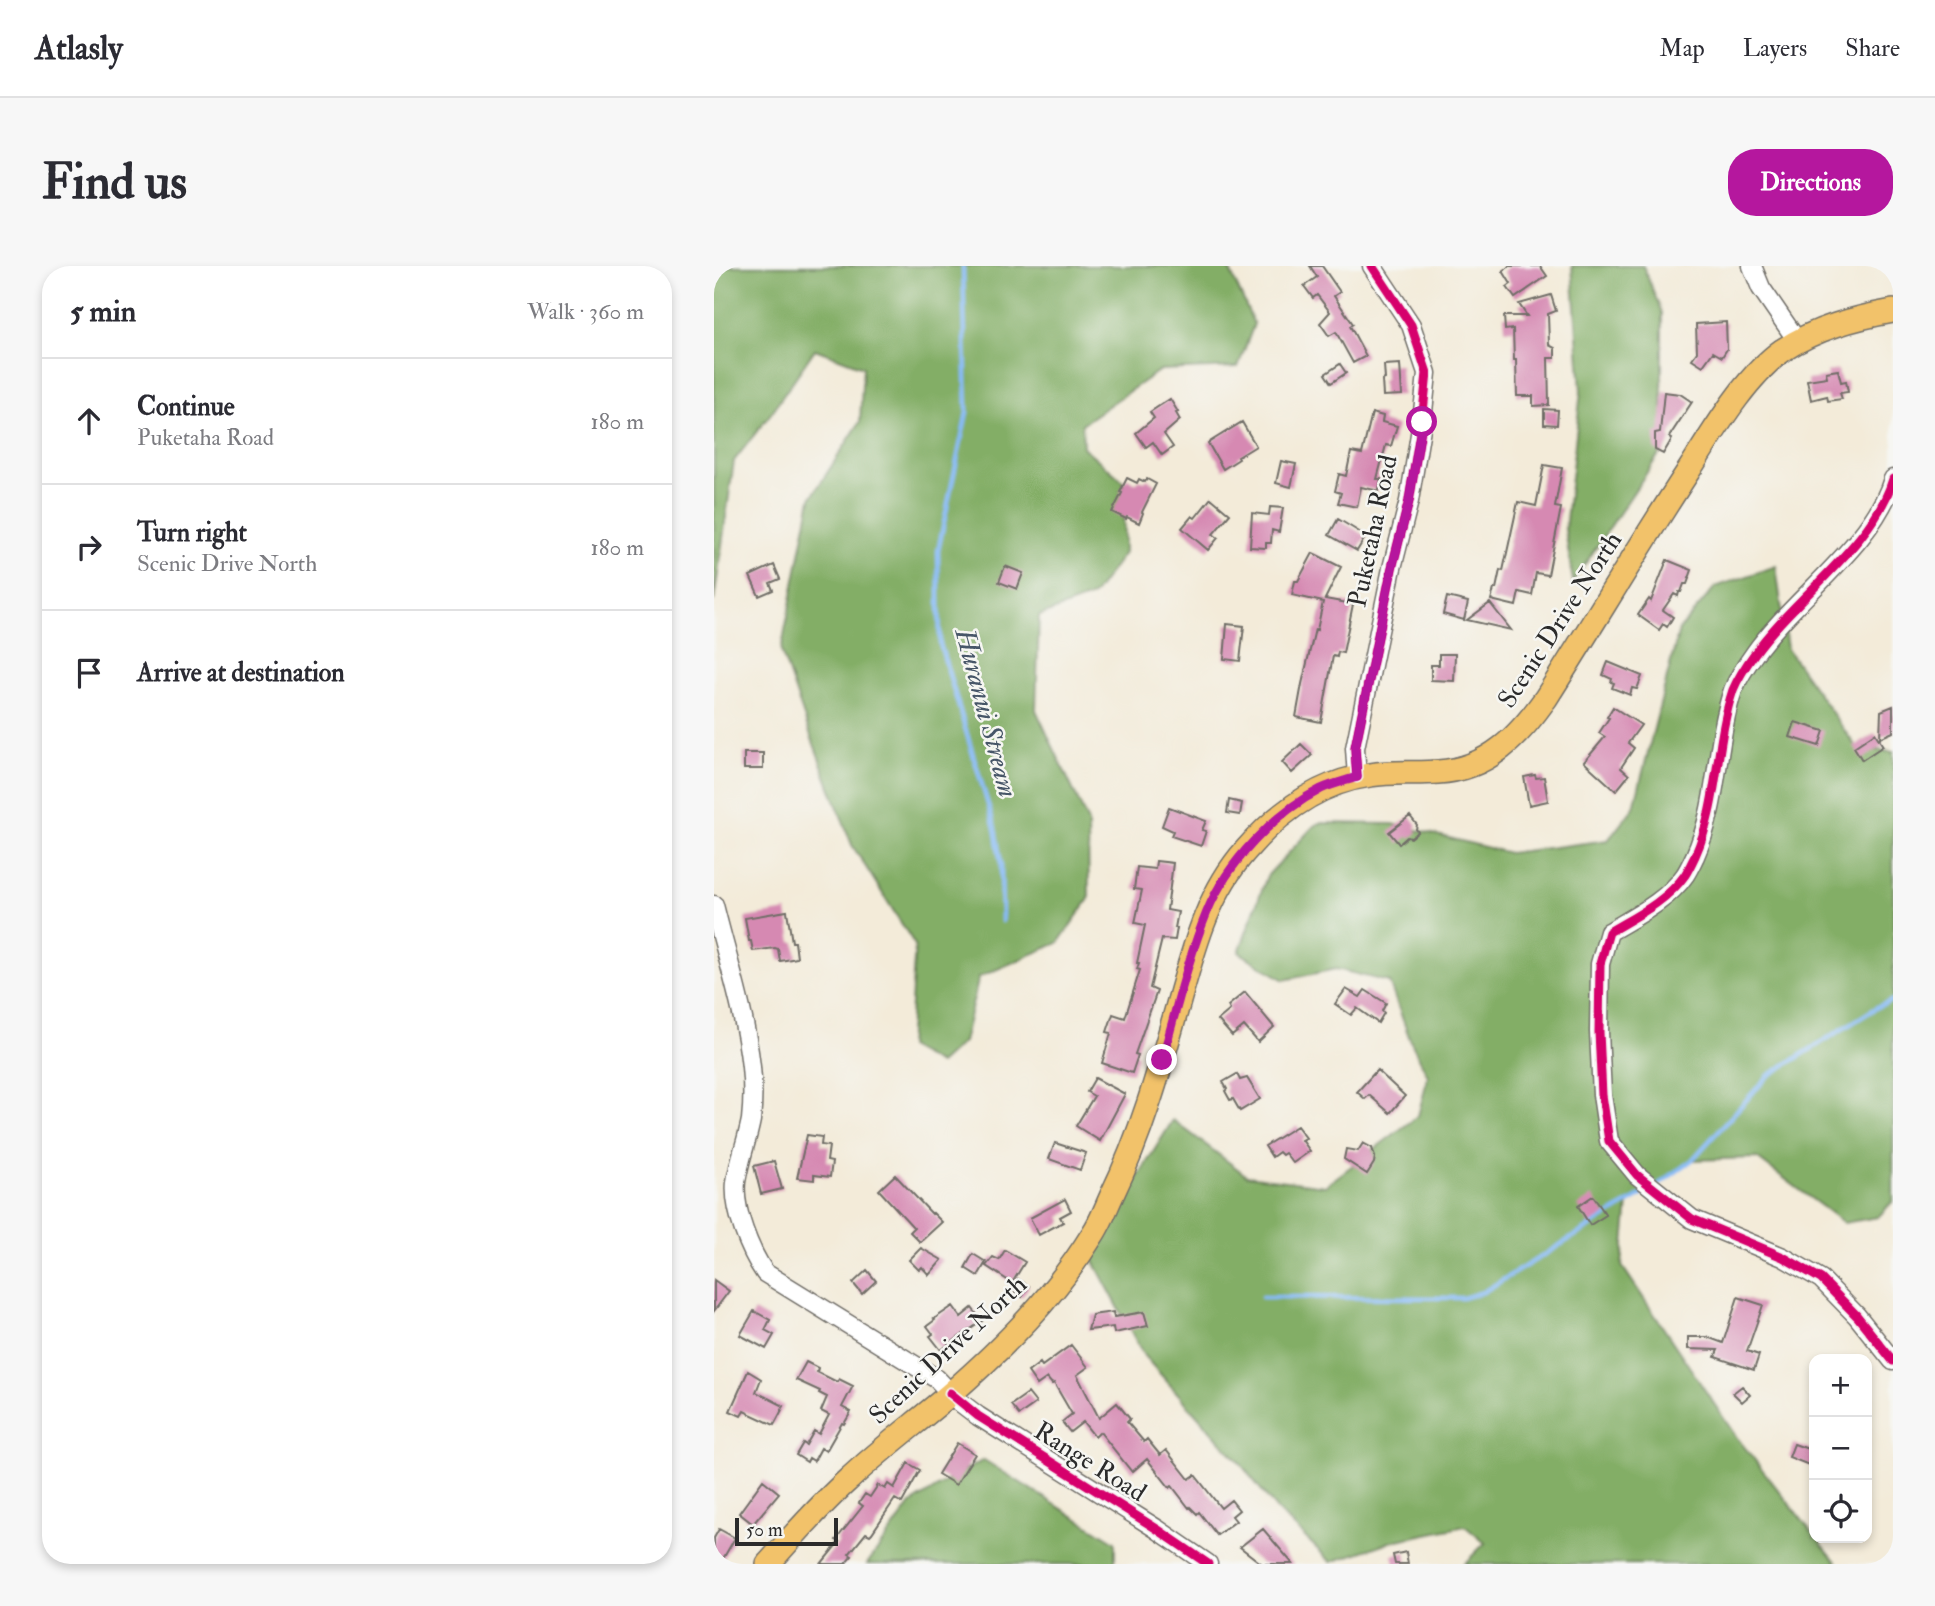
<!DOCTYPE html>
<meta charset="utf-8">
<style>
body{margin:0;font-family:"IM FELL Double Pica",serif;background:#f7f7f7;color:#2b2b33}
.controls{position:absolute;right:21px;bottom:21px;display:grid;overflow:hidden;border-radius:14px;box-shadow:0 4px 10px #0003}
.controls button{width:63px;height:63px;display:grid;place-items:center;padding:0;border:0;border-bottom:2px solid #e1e1e2;background:#fff;color:#2b2b33;font:35px sans-serif}
.scale{position:absolute;left:21px;bottom:18px;width:103px;box-sizing:border-box;padding-left:7px;border:4px solid #2b2b2b;border-top:0;font-size:19px;line-height:24px;white-space:nowrap;color:#2b2b2b;-webkit-text-stroke:5px #f6f6f2;paint-order:stroke}
.stop{position:absolute;width:21px;height:21px;margin:-16px;border:5px solid #b5179e;border-radius:50%;background:#fff}
.stop.end{background:#b5179e;border-color:#fff;box-shadow:0 2px 7px #0008}
.list{margin:0;padding:0;list-style:none}
h2{display:flex;justify-content:space-between;align-items:center;height:91px;margin:0;padding:0 28px;font-size:30px}
h2 small{font-size:23px;font-weight:400;color:#7c7c81}
.list li{display:grid;grid-template-columns:46px 1fr auto;gap:21px;align-items:center;box-sizing:border-box;height:126px;padding:0 28px;border-top:2px solid #e1e1e2}
.list b{display:block;font-size:26px;white-space:nowrap}
.list p{margin:0;font-size:23px;white-space:nowrap;color:#7c7c81}
.list em{font-size:23px;font-style:normal;color:#7c7c81}
.icon{flex:none;width:38px;height:38px;fill:none;stroke:currentColor;stroke-width:2;stroke-linecap:round;stroke-linejoin:round}
.map{position:relative;flex:none;width:1179px;height:1298px;overflow:hidden;border-radius:28px}
header{display:flex;align-items:center;gap:42px;box-sizing:border-box;height:98px;padding:0 35px;background:#fff;border-bottom:2px solid #e1e1e2}
header strong{font-size:33px}
nav{display:flex;gap:38px;margin-inline-start:auto;font-size:24px}
.intro{display:flex;align-items:center;justify-content:space-between;box-sizing:border-box;height:168px;padding:0 42px}
h1{margin:0;font-size:49px}
.button{padding:18px 32px;border-radius:28px;background:#b5179e;color:#fff;font-size:24px;font-weight:700}
main{display:flex;gap:42px;padding:0 42px}
aside{flex:1;background:#fff;border-radius:28px;box-shadow:0 4px 10px #0003}
.map>svg:first-child{display:block}
</style>
<header>
<strong>Atlasly</strong>
<nav><a>Map</a><a>Layers</a><a>Share</a></nav>
</header>
<div class="intro"><h1>Find us</h1><a class="button">Directions</a></div>
<main>
<aside>
<h2>5 min<small>Walk · 360 m</small></h2>
<ul class="list">
<li><svg class="icon" aria-label="ahead" viewBox="0 0 24 24"><path d="M12 20V5M6 11l6-6 6 6"/></svg><div><b>Continue</b><p>Puketaha Road</p></div><em>180 m</em></li>
<li><svg class="icon" aria-label="right" viewBox="0 0 24 24"><path d="M7 20v-9h11M14 6l5 5-5 5"/></svg><div><b>Turn right</b><p>Scenic Drive North</p></div><em>180 m</em></li>
<li><svg class="icon" aria-label="arrive" viewBox="0 0 24 24"><path d="M6 21V4h12l-3 4 3 4H6"/></svg><div><b>Arrive at destination</b></div></li>
</ul>
</aside>
<div class="map">
<svg width="1179" height="1298" viewBox="0 0 1179 1298">
<rect width="100%" height="100%" fill="#f6f6f2"/>
<filter id="ink" filterUnits="userSpaceOnUse"><feTurbulence type="fractalNoise" baseFrequency=".0143" numOctaves="2"/><feDisplacementMap in="SourceGraphic" scale="14" xChannelSelector="R" yChannelSelector="G"/><feConvolveMatrix kernelMatrix="1 2 1 2 8 2 1 2 1" color-interpolation-filters="sRGB"/></filter>
<filter id="wash" filterUnits="userSpaceOnUse"><feTurbulence type="fractalNoise" baseFrequency=".00686" numOctaves="4" result="noise"/><feDisplacementMap in="SourceGraphic" scale="28" xChannelSelector="R" yChannelSelector="G"/><feGaussianBlur stdDeviation="1.57" result="paint"/><feColorMatrix in="noise" values="0 0 0 0 0 0 0 0 0 0 0 0 0 0 0 0 0 1.4 0 .05"/><feComposite in="paint" operator="in"/></filter>
<g filter="url(#wash)">
<rect width="100%" height="100%" fill="#f3ebd9"/>
<path fill="#83ae66" stroke="#576c48" stroke-width="2" d="M0 0H514L540 58 524 101 446 104 368 158 369 181 409 215 410 287 379 330 325 350 322 444 374 556 375 633 344 677 265 711 249 776 225 798 194 781 201 679 138 579 95 465 67 385 97 232 146 156 149 101 101 83 58 146 20 195 0 335Z
M858 0H929L948 47V184L859 316 851 263 867 125Z
M1062 300 1073 383 1143 482 1179 486V935L1164 951 1130 957 1043 892 978 894 942 920 914 937 908 1000 1021 1169 1100 1269V1272H1103L1124 1298H750L771 1277 751 1260 679 1275 617 1296 563 1244 526 1197 430 1090 376 988 459 854 533 910 611 920 704 850 714 810 697 776 675 716 622 703 570 714 525 686 553 610 598 562 605 557 679 558 795 587 894 574 920 541 965 364 1001 321Z
M270 1194 401 1276V1298H153L197 1238 244 1208Z"/>
<g fill="none" stroke-linecap="round" stroke-linejoin="round">
<path stroke="#88bbf6" stroke-width="4.5" d="M249 0 253 146 224 285 226 378 281 562 287 598 288 655
M945 918 978 894 1054 810 1165 740 1179 734
M548 1031 749 1032 769 1026 934 925"/>
</g>
<g id="blocks">
<path fill="#d689b2" d="M596 0H608L626 26 620 30 639 58 636 60 652 90 639 97 622 66 615 70 606 57 616 46 603 29 599 32 590 20 603 11Z
M796 0H826L833 10 801 32 793 21 797 18 789 5Z
M837 29 842 45 834 48 835 79 841 82V92H834L835 139 819 140V130H803L802 94H800L799 63 791 64 790 50H813L805 38Z
M1012 56 1013 83 1008 91 999 86 989 100 978 93 983 86 982 58Z
M626 98 632 107 617 117 611 108Z
M686 98 688 129 669 130 668 114 671 113 670 99Z
M1124 104 1127 116 1132 115 1134 126 1126 127 1128 133 1114 135 1113 130 1097 134 1093 114 1113 111 1112 106Z
M950 126 966 128 978 136 955 171 958 173 949 188 941 184V167L946 166Z
M456 133 464 146 462 147 466 154 450 168 459 181 448 189 439 176 432 181 422 167 440 152 436 146Z
M830 143 844 144 843 159 830 158Z
M658 147 669 150 668 156 683 160 677 180 672 179 663 213H667L665 225 647 221 643 241 624 237 627 227 621 225 625 208 632 210 637 186 648 188Z
M528 156 542 180 524 191 525 193 509 203 494 177Z
M567 195 582 198 577 221 562 217Z
M830 199 848 202 841 241 847 242 834 309 822 307 818 329 805 326 802 340 777 334 780 323H782L786 304 789 305 804 236 822 240Z
M413 212 423 217 425 213 431 216 433 213 442 218 428 246 429 247 425 257 413 251 412 253 398 246 408 227 406 226Z
M497 232 516 248 499 268 504 272 494 284 468 262 478 250 481 252Z
M556 241 569 242 565 266 558 264 557 277H552V282L536 281 538 247 555 249Z
M624 253 652 270 643 285 615 269Z
M599 287 627 301 611 333 639 338 629 387 624 386 623 391 619 390 607 456 582 451 588 418 601 363 603 364 609 336 578 329 581 315H584Z
M953 294 978 304 973 318H970L967 326H965L964 330 960 328 949 344 959 351 953 361 949 358 945 364 924 349 935 333 937 335Z
M60 299 66 313 56 317 59 324 45 330 36 310Z
M291 300 309 307 303 323 285 316Z
M733 331 754 336 750 354 729 348Z
M776 337 797 364 753 354Z
M513 358 530 360 526 395 510 393Z
M725 388H741L740 415 717 414V399H725Z
M894 396 928 410 923 423 918 422 916 429 898 422 900 417 897 416 898 413 889 409Z
M1179 440V466L1166 472 1167 445Z
M899 441 927 459 914 477 920 482 908 500 907 502 915 509 902 525 870 496 891 471 885 467 895 452 893 451Z
M1081 456 1110 465 1105 480 1076 471Z
M1161 467 1169 480 1148 494 1140 481Z
M587 478 598 489 578 507 568 496Z
M30 487H49V503H30Z
M821 509 822 512 830 511 834 535 815 539 810 511Z
M515 534 528 537 526 549 513 547Z
M455 541 492 555 488 564 492 565 487 580 457 570 459 565 448 560Z
M696 550 703 559 702 563 704 566 697 572 693 571 685 578 675 566Z
M442 595 459 597 453 644 464 646 461 662H463L461 674 448 673 436 722 443 725 421 788 424 789 418 807 388 797 397 767 393 766 399 748 411 752 426 704 423 703 425 697H423L431 659 421 657 428 624 420 623 423 601 441 603Z
M73 645 78 676H81L83 692 66 695 64 683 61 682 39 685 37 675H35L31 652Z
M632 723 646 731 651 724 672 737 668 745 670 747 664 757 643 742 637 749 621 738Z
M531 726 560 761 544 776 530 760 518 770 504 754 516 744 514 740Z
M663 804 691 830 676 847 655 829 651 833 643 826Z
M523 808 526 814 533 812 546 833 526 845 519 833 516 834 511 825 513 823 509 816Z
M381 812 411 828 386 875 362 860 380 830 373 826Z
M583 860 592 872 588 874 596 885 579 897 571 887 568 889 565 886 558 891 551 880Z
M93 869 108 871 107 879 115 880 113 895 118 896 116 911 100 909V914L83 912Z
M341 877 372 887 366 904 335 893Z
M649 877 658 882 661 891 660 897 653 908 630 893 632 883 644 885Z
M60 895 68 923 47 928 40 900Z
M181 909 218 948 219 947 228 956 206 976 196 966 200 962 165 924Z
M879 930 892 949 876 959 864 940Z
M351 933 357 945 346 951 349 956 325 969 316 952Z
M207 982 228 994 215 1009 208 1001 205 1004 195 994Z
M291 984 311 996 298 1017 272 1000 279 991 285 994Z
M259 988 272 996 264 1010 251 1002Z
M153 1004 162 1015 148 1028 139 1017Z
M304 1013 315 1020 308 1031 297 1023Z
M0 1014 15 1025 0 1045Z
M1024 1031 1049 1039 1033 1085 1045 1089 1040 1104 1001 1091 1004 1084 974 1083V1071H993L1009 1077Z
M239 1040 247 1051 258 1042 268 1055 227 1084 216 1070 219 1068 213 1060 221 1054 220 1053Z
M40 1045 56 1054 51 1064 60 1069 52 1083 26 1069Z
M399 1046 400 1051 430 1046 434 1060 400 1067 399 1061 374 1064 378 1049Z
M357 1079 374 1101 363 1109 385 1152 403 1137 416 1153 413 1156 430 1176 433 1173 446 1189 452 1184 475 1213 481 1209 507 1242 517 1234 525 1244 518 1250 522 1255 503 1269 485 1246 483 1248 476 1241 475 1242 458 1220 456 1222 433 1193 418 1206 386 1166 381 1171 369 1156 356 1166 348 1156 358 1148 340 1117 338 1118 333 1112 323 1119 314 1106 326 1097 328 1100Z
M92 1096 104 1102 103 1106 123 1116 125 1113 139 1120 128 1141 137 1146 130 1158 128 1157 112 1185 107 1182 100 1195 95 1192 93 1196 82 1189 89 1177 92 1179 100 1165 105 1168 115 1149 107 1145 113 1131 105 1127 106 1125 82 1114Z
M34 1105 47 1113 42 1126 70 1140 60 1159 30 1145 27 1150 16 1145Z
M1028 1120 1036 1129 1028 1136 1019 1127Z
M314 1127 322 1137 305 1149 297 1139Z
M243 1177 261 1188 242 1219 224 1208Z
M1080 1178 1100 1185V1201L1075 1191Z
M194 1197 206 1204 188 1237 181 1233 158 1267 156 1269 152 1267 135 1288 138 1290 131 1298H107L125 1276 122 1274 125 1270 149 1240 145 1237 151 1228 156 1231 164 1219 171 1223 174 1218 180 1222Z
M49 1214 65 1227 39 1258 25 1247Z
M5 1263 21 1272 6 1298H0V1272Z
M549 1263 579 1298H548L526 1281Z
M692 1286 694 1298H681L679 1289Z"/>
</g>
</g>
<g filter="url(#ink)">
<use href="#blocks" fill-opacity="0" stroke="#716e68" stroke-width="2"/>
<g fill="none" stroke-linecap="round" stroke-linejoin="round">
<g stroke="#716e68" stroke-width="21">
<path id="minor" d="M1038 0 1047 22 1084 76
M1179 213C1160 278 1080 332 1041 387 1033 398 1024 412 1019 424 1001 478 1005 537 981 590 978 596 975 603 971 609 953 635 922 650 895 666L886 698 885 766 888 829 895 875 923 909 978 953 1069 991 1107 1013 1143 1050 1179 1095
M643 511 641 482 678 302 695 235 708 156 713 107 697 59 658 0
M0 639C13 692 31 746 37 801 39 819 39 836 37 854 33 875 25 895 22 916 19 944 36 985 51 1007L223 1113 243 1134 264 1150 443 1263 494 1298"/>
</g>
<g stroke="#716e68" stroke-width="26">
<path id="major" d="M54 1298C80 1269 106 1239 135 1213 167 1183 202 1157 235 1129 290 1081 341 1030 379 968 387 956 392 942 398 929 427 869 445 806 463 742 479 686 492 629 532 584 564 547 606 516 656 509 679 505 702 508 724 506 775 503 805 470 832 432 881 355 927 277 977 201 1001 163 1032 110 1069 84 1102 62 1141 52 1179 45"/>
</g>
<use href="#minor" stroke="#fff" stroke-width="18"/>
<use href="#major" stroke="#f2c26a" stroke-width="23"/>
<g stroke="#f6f6f2" stroke-width="13">
<path id="cycleway" d="M1179 213C1160 278 1080 332 1041 387 1033 398 1024 412 1019 424 1001 478 1005 537 981 590 978 596 975 603 971 609 953 635 922 650 895 666L886 698 885 766 888 829 895 875 923 909 978 953 1069 991 1107 1013 1143 1050 1179 1095
M643 511 641 482 678 302 695 235 708 156 713 107 697 59 658 0
M236 1127 264 1150 443 1263 494 1298"/>
</g>
<use href="#cycleway" stroke="#d6006c" stroke-width="9"/>
</g>
</g>
<g fill="none" stroke-linecap="round" stroke-linejoin="round" filter="url(#ink)">
<path stroke="#b5179e" stroke-width="9" d="M448 794C462 745 474 692 493 646 513 597 560 547 607 523 618 518 631 515 643 511L641 482 678 302 695 235 708 156"/>
</g>
<g text-anchor="middle" dominant-baseline="central" stroke-width="5" stroke-linejoin="round" paint-order="stroke">
<g font-size="26" fill="#2b2b2b" stroke="#f6f6f2">
<text transform="translate(659 265) rotate(-78)">Puketaha Road</text>
<text transform="translate(846 354) rotate(-57)">Scenic Drive North</text>
<text transform="translate(234 1084) rotate(-43)">Scenic Drive North</text>
<text transform="translate(376 1196) rotate(32)">Range Road</text>
</g>
<g font-size="28" font-style="italic" fill="#475668" stroke="#f6f6f2">
<text transform="translate(272 447) rotate(75)">Huranui Stream</text>
</g>
</g>
</svg>
<div class="controls">
<button>+</button>
<button>−</button>
<button><svg class="icon" aria-label="locate" viewBox="0 0 24 24"><circle cx="12" cy="12" r="6"/><path d="M12 2v4M12 18v4M2 12h4M18 12h4"/></svg></button>
</div>
<div class="scale">50 m</div>
<div class="stop" style="left:708px;top:156px"></div>
<div class="stop end" style="left:448px;top:794px"></div>
</div>
</main>
